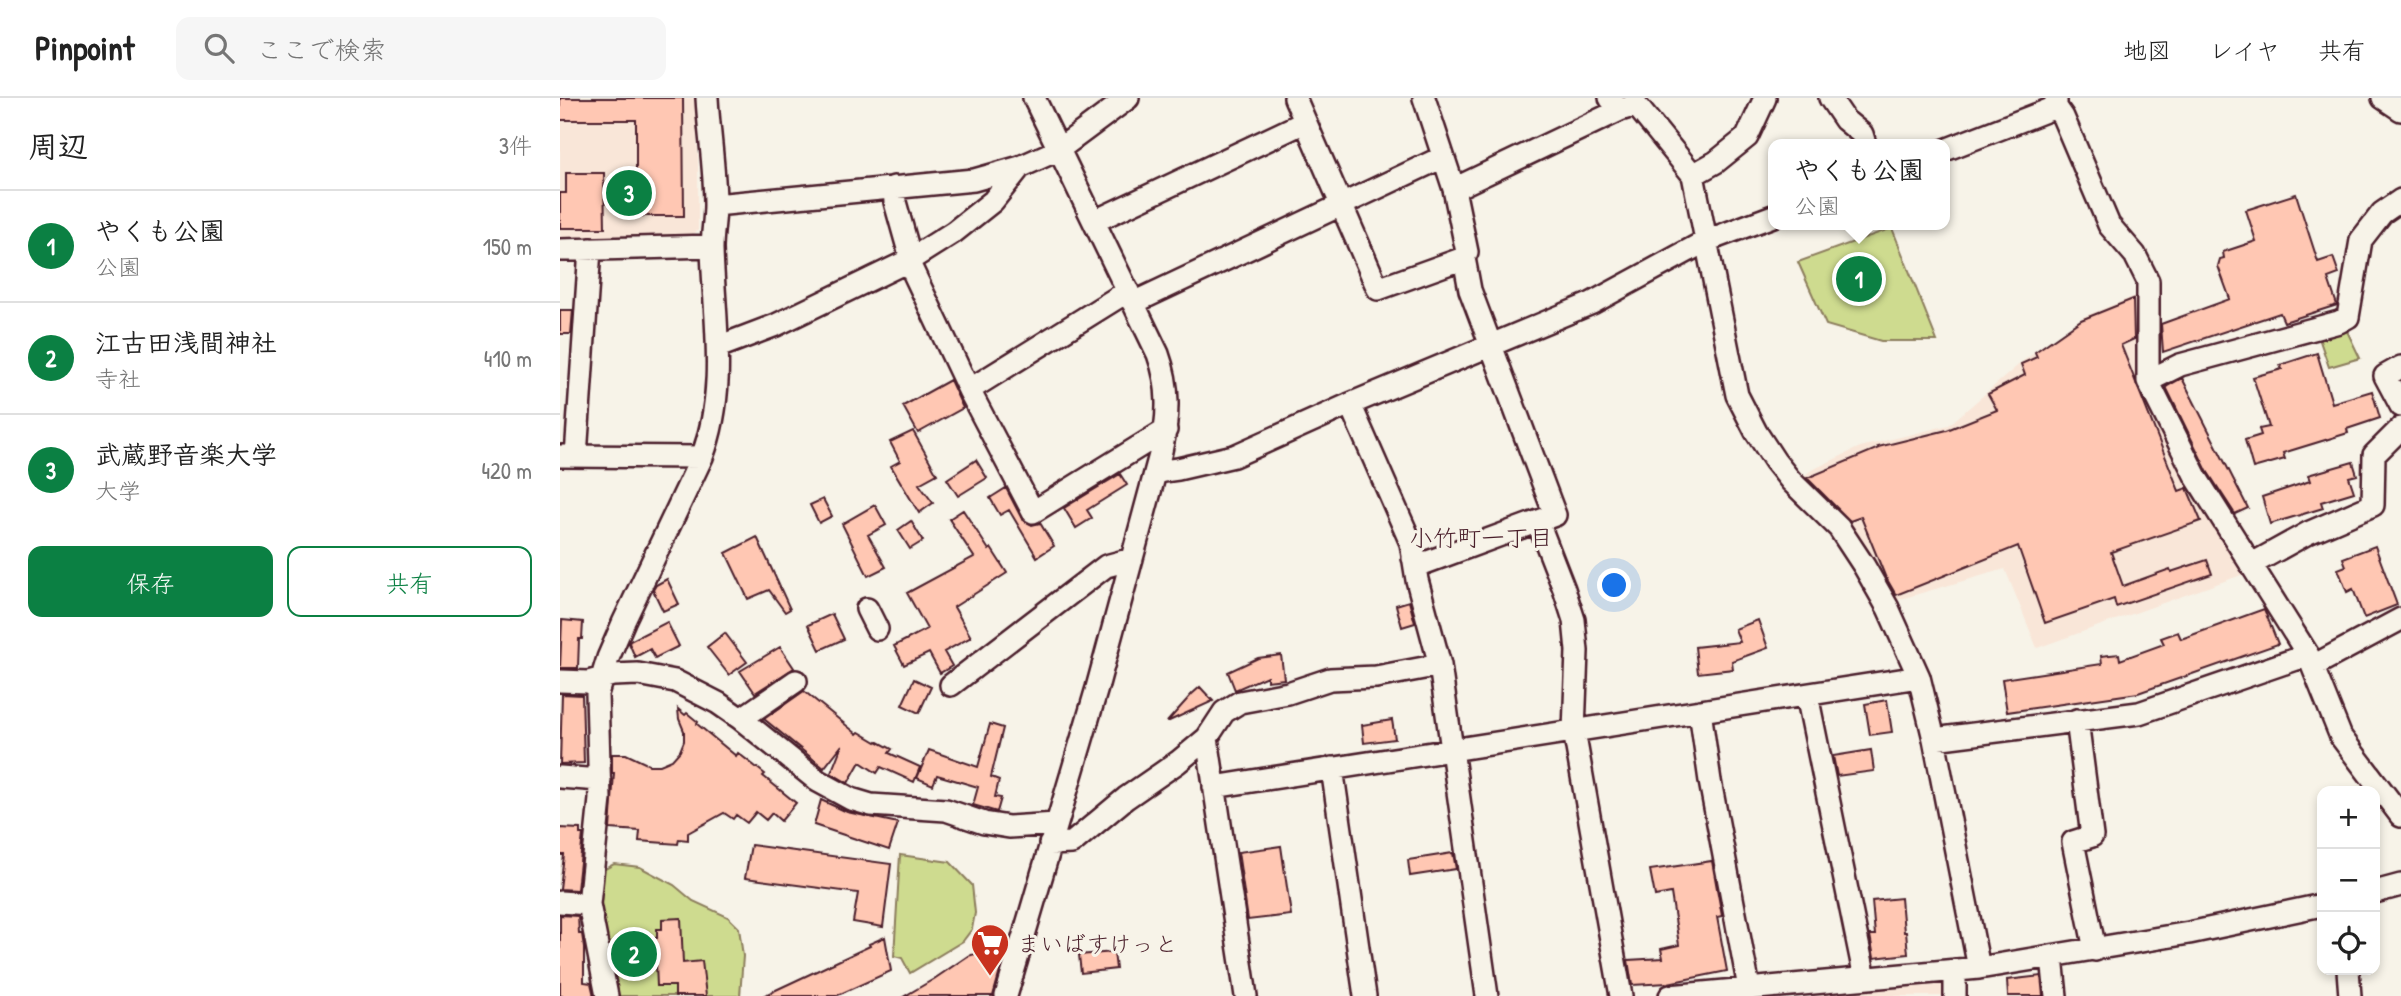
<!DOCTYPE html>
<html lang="ja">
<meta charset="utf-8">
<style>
body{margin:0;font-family:"Patrick Hand","Klee One",sans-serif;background:#f6f6f6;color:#222}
.controls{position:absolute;right:21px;bottom:21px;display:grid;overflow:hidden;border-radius:14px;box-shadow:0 4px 10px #0003}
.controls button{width:63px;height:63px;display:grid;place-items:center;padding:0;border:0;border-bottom:2px solid #e0e0e0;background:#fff;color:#222;font:35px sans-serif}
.you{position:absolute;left:1055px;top:488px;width:24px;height:24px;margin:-18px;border:5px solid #fff;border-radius:50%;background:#1a73e8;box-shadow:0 0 0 10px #1a73e833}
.badge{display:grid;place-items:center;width:46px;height:46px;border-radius:50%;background:#0b8043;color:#fff;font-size:23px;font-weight:700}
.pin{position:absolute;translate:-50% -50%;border:4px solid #fff;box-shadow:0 2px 7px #0006}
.popup{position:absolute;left:1208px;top:41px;width:182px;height:91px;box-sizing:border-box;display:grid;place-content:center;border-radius:14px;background:#fff;filter:drop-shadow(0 2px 5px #0005);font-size:23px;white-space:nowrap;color:#767676}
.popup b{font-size:26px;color:#222}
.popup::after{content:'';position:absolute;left:50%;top:100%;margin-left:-14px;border:14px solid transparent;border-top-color:#fff}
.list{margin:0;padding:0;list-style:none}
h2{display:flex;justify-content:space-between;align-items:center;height:91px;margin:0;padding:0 28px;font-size:30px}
h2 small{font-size:23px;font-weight:400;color:#767676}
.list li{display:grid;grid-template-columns:46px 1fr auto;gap:21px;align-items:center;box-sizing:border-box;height:112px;padding:0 28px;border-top:2px solid #e0e0e0}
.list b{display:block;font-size:26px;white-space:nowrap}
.list p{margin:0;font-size:23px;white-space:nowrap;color:#767676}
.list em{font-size:23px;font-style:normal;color:#767676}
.actions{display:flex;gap:14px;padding:21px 28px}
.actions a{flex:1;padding:16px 0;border:2px solid #0b8043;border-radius:14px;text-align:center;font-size:24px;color:#0b8043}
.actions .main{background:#0b8043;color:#fff}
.icon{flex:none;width:38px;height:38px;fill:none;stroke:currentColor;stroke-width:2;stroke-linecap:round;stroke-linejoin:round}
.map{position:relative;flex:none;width:1841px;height:898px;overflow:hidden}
header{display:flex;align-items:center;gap:42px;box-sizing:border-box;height:98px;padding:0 35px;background:#fff;border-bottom:2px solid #e0e0e0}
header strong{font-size:33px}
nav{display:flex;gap:38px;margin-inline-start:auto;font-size:24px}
.search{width:490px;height:63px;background:#f6f6f6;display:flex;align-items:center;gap:18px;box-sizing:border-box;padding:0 24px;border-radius:14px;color:#767676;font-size:26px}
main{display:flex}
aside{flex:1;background:#fff}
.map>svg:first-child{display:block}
</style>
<header>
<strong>Pinpoint</strong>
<div class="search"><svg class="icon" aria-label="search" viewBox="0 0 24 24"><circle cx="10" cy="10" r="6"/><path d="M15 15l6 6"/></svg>ここで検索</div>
<nav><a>地図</a><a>レイヤ</a><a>共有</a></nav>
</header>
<main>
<aside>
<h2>周辺<small>3件</small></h2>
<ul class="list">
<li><span class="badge">1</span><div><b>やくも公園</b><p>公園</p></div><em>150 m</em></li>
<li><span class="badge">2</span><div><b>江古田浅間神社</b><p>寺社</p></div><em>410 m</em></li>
<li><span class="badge">3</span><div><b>武蔵野音楽大学</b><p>大学</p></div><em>420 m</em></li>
</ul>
<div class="actions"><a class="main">保存</a><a>共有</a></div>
</aside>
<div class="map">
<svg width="1841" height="898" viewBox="0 0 1841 898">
<rect width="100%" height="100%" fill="#f7f3e8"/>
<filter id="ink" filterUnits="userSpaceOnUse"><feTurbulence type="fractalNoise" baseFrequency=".0143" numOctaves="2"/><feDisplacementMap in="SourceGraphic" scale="14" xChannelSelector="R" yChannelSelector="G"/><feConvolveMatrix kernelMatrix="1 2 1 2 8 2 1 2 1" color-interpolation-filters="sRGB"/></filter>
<g filter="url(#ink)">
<path fill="#f9e6d8" d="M0 0H135L138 58V132L130 139 0 141Z
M1578 197V278L1687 475 1477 550 1445 471 1330 504 1241 381 1250 373 1300 349 1389 327 1463 263 1525 218Z
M1386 882 1390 898H1218Z"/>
<path fill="#cedb8f" stroke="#8c7d5d" stroke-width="2" d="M1332 130 1377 243H1321L1266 227 1238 164Z
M1787 233 1800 260 1769 269 1759 240Z
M340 757 390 764 412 787 415 815 412 831 403 843 350 875 342 860 334 858Z
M54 766 80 769 114 787 133 803 168 819 179 830 183 858 180 898H56C51 855 35 815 43 772Z"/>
<path fill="#ffc7b3" stroke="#4a1f2b" stroke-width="2" d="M0 0H123L124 118H76V22H0Z
M6 75H44L45 130H0V95H6Z
M1736 96 1758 164 1773 159 1779 176 1768 180 1777 207 1724 224 1720 215 1603 254 1601 226 1670 201 1658 168 1660 161 1664 160 1663 154 1696 143 1686 112Z
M1573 201 1574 241 1561 247 1619 393 1627 390 1641 423 1551 454 1563 488 1610 471 1611 474 1647 462 1652 476 1556 509 1554 501 1485 525 1458 448 1336 497 1325 478 1301 419 1290 423 1247 380 1319 350 1318 349 1387 332 1437 312 1428 296 1465 277 1461 266 1477 259 1475 254 1521 222Z
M0 212H13L11 236H0Z
M1757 255 1772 305 1812 293 1820 320 1787 331 1788 335 1723 355 1725 361 1693 370 1685 342 1701 337 1699 331 1709 329 1693 279 1722 271 1720 267Z
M1622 280 1688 410 1675 416 1647 373 1606 289Z
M390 282 403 310 358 335 343 308Z
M353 333 377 376 359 386 373 405 359 415 331 368 340 363 330 344Z
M416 362 427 380 398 398 387 381Z
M1793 364 1797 377 1789 379 1794 394 1761 404 1763 410 1710 426 1702 399 1750 383 1748 377Z
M560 376 567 387 527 412 532 420 516 430 504 410Z
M446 390 462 421 472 427 480 425 494 448 477 459 449 412 440 417 430 400Z
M263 401 272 418 259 425 250 407Z
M315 407 326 427 308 437 326 469 308 478 282 426Z
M403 412 429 452 431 450 447 475 394 509 411 539 384 554 392 568 380 575 369 555 344 567 334 548 367 531 347 495 414 459 389 421Z
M351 423 363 443 350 451 338 432Z
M197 439 230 511 225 514 209 492 188 501 166 455Z
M1815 448 1837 507 1804 520 1793 491 1787 494 1778 471 1786 468 1783 460Z
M107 481 119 506 103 513 93 492 96 487Z
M849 503 855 525 842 529 836 507Z
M1704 511 1718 546 1578 595 1447 614 1442 581 1542 566 1541 558 1559 556 1560 562 1604 546 1601 540 1618 534 1621 541Z
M272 516 284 541 260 552 248 527Z
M2 522 23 524 22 541H19L18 570H0Z
M1198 522 1208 550 1172 563 1173 571 1138 575 1135 549 1180 544 1175 531Z
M107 524 119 548 95 560 90 551 75 559 69 545 70 543Z
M165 535 187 564 169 577 147 549Z
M220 549 234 570 195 595 180 573Z
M721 557 724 581 707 583V578L675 592 668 574 698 560Z
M354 581 371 589 359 615 342 607Z
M640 589 653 603 607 624 632 596Z
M244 593 297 636 299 634 316 644 317 643 332 651 329 655 360 669 354 684 321 669 317 675 300 664 288 685 271 675 282 647 264 670 204 621Z
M2 596 22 597 24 665 0 666Z
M1327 602 1332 634 1310 637 1305 606Z
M118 611 125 617 127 615 138 624 137 626 176 658 178 655 205 676 203 678 236 705 221 723 212 715 206 722 196 714 187 725 176 717 173 721 164 715 128 735V742L119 741 118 746 79 743 80 733 50 731 54 675H52V656H66L89 667H100L112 662 120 653 124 643V633L119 621Z
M832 622 835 641 804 645 802 627Z
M430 626 443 630 431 679 439 682 435 699 441 700 437 714 413 707 418 689 377 677 373 687 357 680 369 652 418 669Z
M1311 652 1314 673 1277 678 1273 658Z
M261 702 287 714 338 725 329 752 254 727Z
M0 730 20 731V736H23L17 792 0 791 4 757H0Z
M191 747 331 766 323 829 293 824 298 795 185 780Z
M721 748 731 817 688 822 678 754Z
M893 755 896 771 850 778 848 762Z
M1152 763 1162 818 1157 819 1167 873 1108 885 1072 887 1068 862 1103 860 1101 851 1119 847 1111 795 1095 798 1090 772Z
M1341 800 1344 834H1346L1348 856 1314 860 1310 837H1315L1312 803Z
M0 817 18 818 19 836H22L24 849V884L31 885 34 898H0Z
M121 820 123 865 142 863 146 898H115V888H97L96 866H63V853H70V840H97V831H102V821Z
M325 839 331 873 276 898H203L310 848 309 846Z
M425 853 444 859 433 898H345L374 881 408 858Z
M554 854 556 871 521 875 519 857Z
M1481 878 1483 898H1448L1447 882Z"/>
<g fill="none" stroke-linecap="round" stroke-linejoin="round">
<g stroke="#4a1f2b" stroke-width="26">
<path id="minor" d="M735 0 818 191 904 160
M1050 0 1060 12 1076 7 1133 77 1177 297 1196 334 1215 363 1231 383 1279 430 1304 468 1328 510 1359 579 1374 641 1419 870
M1270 0 1285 22 1302 36 1305 46
M1496 0V9L1503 19 1549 127 1575 157 1588 183V283L1636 379 1748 557 1781 639 1841 718
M1823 0 1841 12
M1385 52 1496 9
M1133 77 1156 64 1187 39 1205 0
M334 89 335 104 351 161
M894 91 1060 12
M155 107 414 82 460 69 498 52 568 0
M535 123 745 24
M0 152 152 148
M348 163 409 292 473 414 606 332
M573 205 883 59
M158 249 216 227 348 163 394 134 433 103 460 69
M1841 269 1825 278 1841 308
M1588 283 1620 267 1779 224 1788 219 1801 142 1822 115 1841 102
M409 292 568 193
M790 306 851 445 857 482 880 567 927 898
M0 358 142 359
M16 358 30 151
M596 374 618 371 674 358 790 306 1032 205 1146 143 1213 118
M978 424 1004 491 1014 522 1017 553 1014 633 1061 898
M853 460 865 465 995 417 910 192 904 160 907 154 894 91 864 0
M1692 466 1748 435 1813 407 1814 357 1841 330
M307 511 317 531
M1753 568 1841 521
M0 583 28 584 53 577 78 576 115 583 158 605 181 621 258 683 291 701 311 707 386 712 424 725 449 729 496 726
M391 587 546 468 572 461
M1247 597 1305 880
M1140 613 1150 683 1189 890
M181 621 236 583
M1517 622 1532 738 1513 744 1535 852
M647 640 686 898
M1374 641 1579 615 1748 557
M772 670 805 898
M0 679 40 682
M654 689 1359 579
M490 746 512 745 566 700 618 664 647 640 664 614 680 604 728 595 770 581 816 579 880 567
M1815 794 1841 787
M0 804 29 806
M1492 859 1496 898
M1788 872 1790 898
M47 898 29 806 40 701 37 596 48 560 64 523 142 359C168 291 154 220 152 151 152 136 155 122 155 107 155 72 149 36 147 0
M446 898 537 590 601 353C609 319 610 289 598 256L474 0
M1110 898 1419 870 1629 835 1762 807
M1395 898V872"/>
</g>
<use href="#minor" stroke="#f7f3e8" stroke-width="21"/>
</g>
</g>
<defs>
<g id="supermarket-pin" transform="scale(2.0125)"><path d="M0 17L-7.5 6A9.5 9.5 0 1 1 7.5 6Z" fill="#c8321e" stroke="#f7f3e8"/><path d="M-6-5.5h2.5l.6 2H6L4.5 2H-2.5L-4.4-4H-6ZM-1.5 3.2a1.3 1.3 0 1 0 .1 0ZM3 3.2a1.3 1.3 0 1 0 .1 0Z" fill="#fff"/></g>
</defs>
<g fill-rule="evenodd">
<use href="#supermarket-pin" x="430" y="845"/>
</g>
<g text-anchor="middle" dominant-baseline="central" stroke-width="6" stroke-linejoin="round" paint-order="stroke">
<g font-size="23" fill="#4a1f2b" stroke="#f7f3e8" text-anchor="start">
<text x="457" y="845">まいばすけっと</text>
</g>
<g font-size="24" fill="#4a1f2b" stroke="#f7f3e8">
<text x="921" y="439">小竹町一丁目</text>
</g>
</g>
</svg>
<div class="controls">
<button>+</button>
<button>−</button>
<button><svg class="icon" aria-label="locate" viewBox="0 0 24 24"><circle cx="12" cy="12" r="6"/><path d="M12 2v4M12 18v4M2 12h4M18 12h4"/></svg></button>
</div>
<div class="you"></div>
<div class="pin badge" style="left:1299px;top:181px">1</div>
<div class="popup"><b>やくも公園</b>公園</div>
<div class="pin badge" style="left:74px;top:856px">2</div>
<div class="pin badge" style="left:69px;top:95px">3</div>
</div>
</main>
